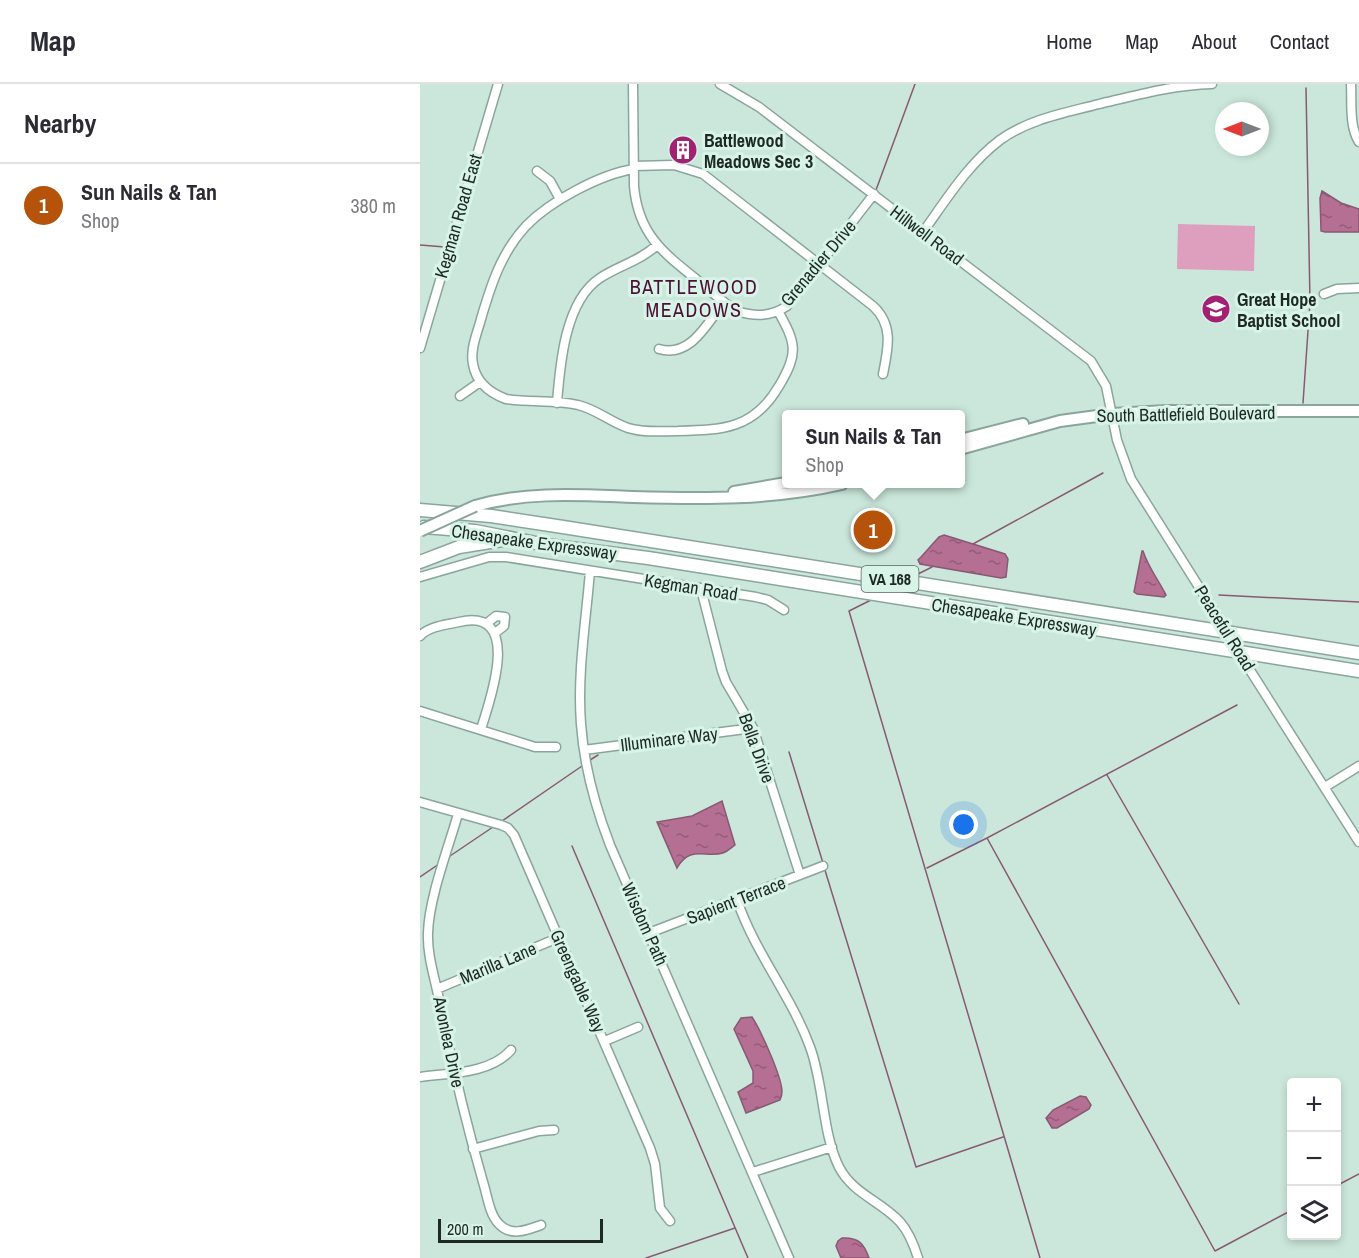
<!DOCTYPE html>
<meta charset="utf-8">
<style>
body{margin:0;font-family:"Archivo Narrow",sans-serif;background:#f7f7f7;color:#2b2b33}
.controls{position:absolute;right:18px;bottom:18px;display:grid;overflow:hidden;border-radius:6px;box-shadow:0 3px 9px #0003}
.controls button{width:54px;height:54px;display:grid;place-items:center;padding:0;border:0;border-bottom:2px solid #e1e1e2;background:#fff;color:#2b2b33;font:30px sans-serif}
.compass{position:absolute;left:795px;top:18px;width:54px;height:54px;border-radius:50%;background:#fff;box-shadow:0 3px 9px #0003;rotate:270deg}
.scale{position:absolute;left:18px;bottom:15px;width:165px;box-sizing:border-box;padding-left:6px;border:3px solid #1e2925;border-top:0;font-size:16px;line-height:21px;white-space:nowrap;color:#1e2925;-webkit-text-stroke:4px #d8f4e9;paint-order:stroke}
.you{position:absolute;left:544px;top:741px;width:21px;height:21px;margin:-15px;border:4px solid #fff;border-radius:50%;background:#1a73e8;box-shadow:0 0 0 9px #1a73e833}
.badge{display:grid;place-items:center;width:39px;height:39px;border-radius:50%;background:#b45309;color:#fff;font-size:20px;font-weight:700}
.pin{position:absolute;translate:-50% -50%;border:3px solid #fff;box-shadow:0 2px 6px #0006}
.popup{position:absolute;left:362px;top:326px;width:183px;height:78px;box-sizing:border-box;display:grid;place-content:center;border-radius:6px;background:#fff;filter:drop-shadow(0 2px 4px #0005);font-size:20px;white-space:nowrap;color:#7c7c81}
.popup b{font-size:22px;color:#2b2b33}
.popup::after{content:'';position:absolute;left:50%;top:100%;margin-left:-12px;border:12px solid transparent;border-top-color:#fff}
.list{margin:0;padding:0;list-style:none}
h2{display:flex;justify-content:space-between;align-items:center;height:78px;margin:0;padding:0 24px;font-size:26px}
h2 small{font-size:20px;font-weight:400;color:#7c7c81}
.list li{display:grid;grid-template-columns:39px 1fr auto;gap:18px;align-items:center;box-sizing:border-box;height:84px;padding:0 24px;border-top:2px solid #e1e1e2}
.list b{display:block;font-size:22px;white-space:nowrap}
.list p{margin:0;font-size:20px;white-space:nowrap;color:#7c7c81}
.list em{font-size:20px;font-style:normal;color:#7c7c81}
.icon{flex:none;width:33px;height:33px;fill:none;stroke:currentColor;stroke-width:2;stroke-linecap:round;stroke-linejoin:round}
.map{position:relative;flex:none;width:939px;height:1174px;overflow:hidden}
header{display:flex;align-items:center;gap:36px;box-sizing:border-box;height:84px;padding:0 30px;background:#fff;border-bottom:2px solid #e1e1e2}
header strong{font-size:28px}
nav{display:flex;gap:33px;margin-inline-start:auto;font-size:21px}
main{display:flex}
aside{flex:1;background:#fff}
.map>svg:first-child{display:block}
</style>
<header>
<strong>Map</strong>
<nav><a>Home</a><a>Map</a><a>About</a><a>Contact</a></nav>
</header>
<main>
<aside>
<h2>Nearby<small></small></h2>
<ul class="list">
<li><span class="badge">1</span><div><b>Sun Nails &amp; Tan</b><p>Shop</p></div><em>380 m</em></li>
</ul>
</aside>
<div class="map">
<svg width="939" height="1174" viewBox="0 0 939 1174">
<defs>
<pattern id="water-ripples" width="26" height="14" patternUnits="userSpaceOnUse" patternTransform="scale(1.5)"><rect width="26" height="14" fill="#b56f93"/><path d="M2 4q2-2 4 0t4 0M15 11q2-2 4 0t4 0" fill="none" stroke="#935b78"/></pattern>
</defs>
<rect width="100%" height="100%" fill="#cbe7dc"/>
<path fill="#de9ebd" d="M758 140 835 142 834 187 757 185Z"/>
<path fill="url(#water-ripples)" stroke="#885a72" stroke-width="1.5" d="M902 107 921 119 939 125V148H905L901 147 900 114Z
M524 451 585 470 588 475 586 493 581 494 500 480 498 476 501 473 519 453Z
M723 467C728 483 739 497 746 511L744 513 717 510 714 508 722 467Z
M302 717 315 761C312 763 307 768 303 769 285 774 270 761 257 784L237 738 272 732Z
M332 933C341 947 361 991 362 1007 362 1009 361 1014 360 1016L326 1029 318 1008 333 999V987L314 945 321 934Z
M660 1012 666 1013 671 1021 669 1025 637 1044H632L626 1034 633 1026Z
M422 1154C439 1153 444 1160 449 1174H421L416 1162 418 1157Z"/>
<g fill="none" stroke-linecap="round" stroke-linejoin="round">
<path stroke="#885a72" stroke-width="1.5" d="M456 106 495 0
M0 161 25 163
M883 319 890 218 886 4
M553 460 683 389
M492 493 512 483
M467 507 476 502
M799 511 939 518
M451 516 429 527 620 1174
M369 668 403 779
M170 676 178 671
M687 691 819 920
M82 737 162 682
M567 754 795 1167 872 1126
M152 762 328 1174
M30 772 73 743
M404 783 496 1083 583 1053
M507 784 567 754 817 621
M0 793 19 780
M916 1102 939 1090
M226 1174 315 1144"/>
<g stroke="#8aa59b" stroke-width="11">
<path id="minor" d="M213 0 214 102C218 149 242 168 276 195 289 206 302 218 317 227 335 233 351 233 367 222L454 110
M300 0 339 23 671 277 686 302 697 356 711 395 796 530
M931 0C932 19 929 42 939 58
M214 82 254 81 283 90 453 222C474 241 468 265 463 290
M214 85C181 90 130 117 106 142 81 169 71 201 61 235 57 250 50 265 53 280 56 298 70 309 86 315 110 319 135 315 158 321 176 325 190 338 208 344 224 349 241 347 258 347 303 346 334 345 359 302 379 269 376 259 358 227
M117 87 130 97 140 115
M503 148C526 116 548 80 580 56 609 35 645 29 679 20 717 11 753 1 792 0
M904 210 917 205 939 204
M0 264 78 0
M239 265C271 274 287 239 304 218
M40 312 60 298
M137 319C140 280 145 217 180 194 198 182 220 177 237 161
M170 487C166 537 157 590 161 640 164 682 175 722 190 761L369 1174
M0 493 69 473H86L336 513 348 516 364 526
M281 505 302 587 306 598 333 644 380 791
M67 539 76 532 85 533 84 542 75 549
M0 552C9 542 26 541 39 538 103 523 71 614 61 645
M828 583 939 758
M0 627 115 663H136
M164 666 333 644
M905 703 939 682
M0 718 81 741 88 744 94 751 230 1064 235 1080 240 1124 250 1137
M38 730C28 765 9 814 8 849 7 873 16 897 20 921 32 980 46 1039 63 1098 67 1110 69 1130 79 1140 91 1153 107 1146 121 1141
M317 816C335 869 371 911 390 963 404 1000 402 1049 419 1083 433 1110 461 1117 480 1138 489 1148 494 1161 498 1174
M229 849 403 782
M17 905 140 853
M185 957 218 943
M0 993C29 989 70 990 91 966
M53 1065 119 1047 134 1046
M333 1088 412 1063"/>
</g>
<g stroke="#8aa59b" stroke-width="14">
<path id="major" d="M540 356 603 340
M540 365 640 337 692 330 746 327H939
M314 408 366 399
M55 422C108 407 159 411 213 413 283 415 353 416 422 400"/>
</g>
<g stroke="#8aa59b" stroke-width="15">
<path id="highway" d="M0 426 71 432 143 443 939 569
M4 443 55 447 126 461 228 474 939 587
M0 478 39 463 82 456"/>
</g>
<use href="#minor" stroke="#fff" stroke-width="8"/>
<use href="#major" stroke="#fff" stroke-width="10"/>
<use href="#highway" stroke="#fff" stroke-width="12"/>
<g stroke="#8aa59b" stroke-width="11" stroke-linecap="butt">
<path id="minor-bridge" d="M796 530 828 583"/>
</g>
<g stroke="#8aa59b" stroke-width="14" stroke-linecap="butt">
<path id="major-bridge" d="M0 447 55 422"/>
</g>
<use href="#minor-bridge" stroke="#fff" stroke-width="8"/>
<use href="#major-bridge" stroke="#fff" stroke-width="10"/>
</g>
<defs>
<g id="building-disc" transform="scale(1.5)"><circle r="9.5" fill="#a22170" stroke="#d8f4e9"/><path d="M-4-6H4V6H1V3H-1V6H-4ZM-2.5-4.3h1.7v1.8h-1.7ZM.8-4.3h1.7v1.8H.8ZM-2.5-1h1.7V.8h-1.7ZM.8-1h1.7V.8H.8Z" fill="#fff"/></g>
<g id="school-disc" transform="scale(1.5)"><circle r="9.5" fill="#a22170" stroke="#d8f4e9"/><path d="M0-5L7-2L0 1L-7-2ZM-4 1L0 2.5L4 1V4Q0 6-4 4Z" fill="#fff"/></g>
</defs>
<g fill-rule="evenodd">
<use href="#building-disc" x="263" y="66"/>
<use href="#school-disc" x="796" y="225"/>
</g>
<g text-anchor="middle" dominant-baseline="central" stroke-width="6" stroke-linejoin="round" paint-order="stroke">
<rect fill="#d8f4e9" stroke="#566660" stroke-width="1.5" x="441.5" y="482" width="57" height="26" rx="4.5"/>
<g font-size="16" font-weight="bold" fill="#1e2925">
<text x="470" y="495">VA 168</text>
</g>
<g font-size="18" font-weight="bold" fill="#1e2925" stroke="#d8f4e9" text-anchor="start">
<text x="284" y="56">Battlewood<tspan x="284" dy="21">Meadows Sec 3</tspan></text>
<text x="817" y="215">Great Hope<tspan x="817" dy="21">Baptist School</tspan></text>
</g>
<g font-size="18" fill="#1e2925" stroke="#d8f4e9">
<text transform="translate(38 132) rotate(-74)">Kegman Road East</text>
<text transform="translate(507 151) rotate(37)">Hillwell Road</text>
<text transform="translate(398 179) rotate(-50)">Grenadier Drive</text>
<text transform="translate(766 330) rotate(-1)">South Battlefield Boulevard</text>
<text transform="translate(114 458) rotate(8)">Chesapeake Expressway</text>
<text transform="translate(271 503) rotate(9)">Kegman Road</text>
<text transform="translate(594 533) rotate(9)">Chesapeake Expressway</text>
<text transform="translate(805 544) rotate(58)">Peaceful Road</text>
<text transform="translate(249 655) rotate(-7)">Illuminare Way</text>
<text transform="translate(337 664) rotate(70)">Bella Drive</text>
<text transform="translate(316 816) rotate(-21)">Sapient Terrace</text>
<text transform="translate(225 840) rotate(66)">Wisdom Path</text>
<text transform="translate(78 879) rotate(-23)">Marilla Lane</text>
<text transform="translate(158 897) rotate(66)">Greengable Way</text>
<text transform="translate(29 958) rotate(78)">Avonlea Drive</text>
</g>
<g font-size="20" letter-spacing="1.5" fill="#4d0f34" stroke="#d8f4e9">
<text x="274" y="202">BATTLEWOOD<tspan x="274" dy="23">MEADOWS</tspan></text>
</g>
</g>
</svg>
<div class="controls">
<button>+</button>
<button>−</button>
<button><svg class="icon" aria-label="layers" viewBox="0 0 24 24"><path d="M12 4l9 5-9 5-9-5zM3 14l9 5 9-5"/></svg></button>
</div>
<svg class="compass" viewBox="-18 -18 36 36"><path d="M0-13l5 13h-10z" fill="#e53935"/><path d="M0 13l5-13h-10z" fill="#7c7c81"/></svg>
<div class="scale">200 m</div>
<div class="you"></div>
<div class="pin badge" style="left:453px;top:446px">1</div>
<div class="popup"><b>Sun Nails &amp; Tan</b>Shop</div>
</div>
</main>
